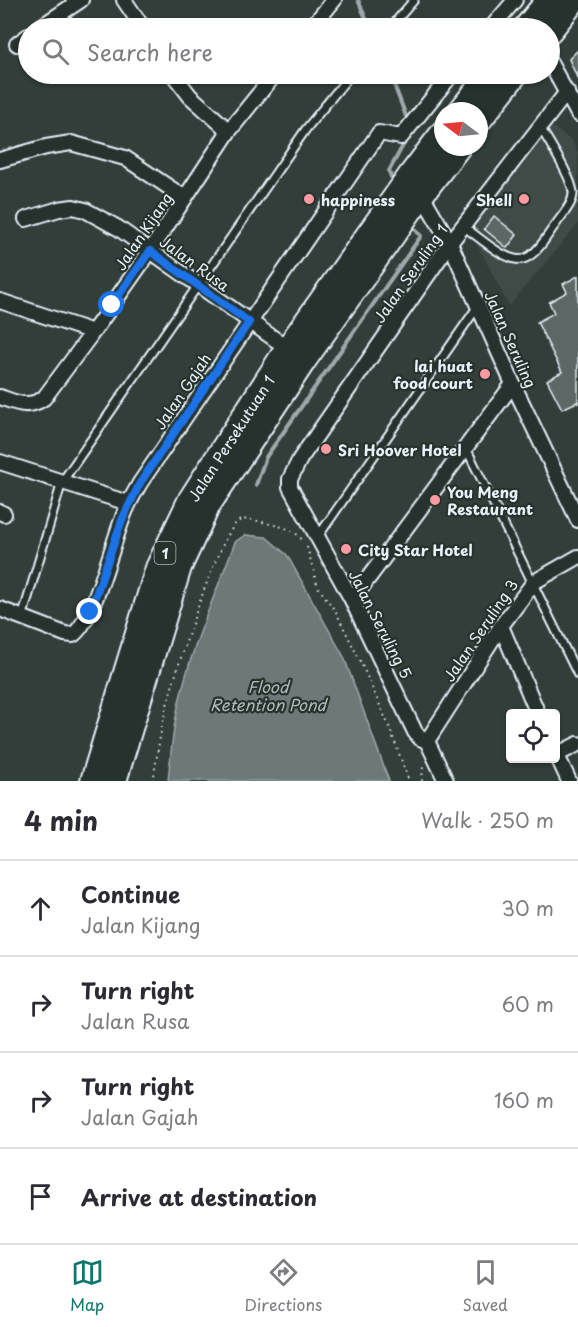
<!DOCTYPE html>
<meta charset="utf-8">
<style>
body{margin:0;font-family:"Playpen Sans",sans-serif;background:#f7f7f7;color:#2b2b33}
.controls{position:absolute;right:18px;bottom:18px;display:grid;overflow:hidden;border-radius:6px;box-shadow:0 2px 4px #0004}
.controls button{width:54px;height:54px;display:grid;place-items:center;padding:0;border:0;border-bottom:2px solid #e1e1e2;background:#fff;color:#2b2b33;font:30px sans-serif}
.compass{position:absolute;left:434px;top:102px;width:54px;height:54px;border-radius:50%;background:#fff;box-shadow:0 2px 4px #0004;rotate:286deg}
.stop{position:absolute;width:18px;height:18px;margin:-14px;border:4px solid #1a73e8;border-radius:50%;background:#fff}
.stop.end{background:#1a73e8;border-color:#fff;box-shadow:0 2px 6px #0008}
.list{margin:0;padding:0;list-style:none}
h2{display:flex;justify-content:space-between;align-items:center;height:78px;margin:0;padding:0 24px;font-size:26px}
h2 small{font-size:20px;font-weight:400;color:#7c7c81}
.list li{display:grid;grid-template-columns:39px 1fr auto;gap:18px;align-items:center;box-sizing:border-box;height:96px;padding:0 24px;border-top:2px solid #e1e1e2}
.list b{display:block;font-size:22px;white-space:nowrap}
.list p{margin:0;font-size:20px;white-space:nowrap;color:#7c7c81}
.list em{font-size:20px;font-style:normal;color:#7c7c81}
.icon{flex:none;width:33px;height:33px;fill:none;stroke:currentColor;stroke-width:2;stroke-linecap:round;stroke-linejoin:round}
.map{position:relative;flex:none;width:578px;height:781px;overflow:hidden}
.search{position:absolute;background:#fff;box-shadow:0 2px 4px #0004;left:18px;right:18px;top:18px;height:66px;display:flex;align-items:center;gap:15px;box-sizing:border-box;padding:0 21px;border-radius:33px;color:#7c7c81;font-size:22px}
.sheet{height:462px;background:#fff}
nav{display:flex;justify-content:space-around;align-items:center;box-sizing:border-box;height:84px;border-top:2px solid #e1e1e2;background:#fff;font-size:16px;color:#7c7c81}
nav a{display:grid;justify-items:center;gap:3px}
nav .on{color:#0f766e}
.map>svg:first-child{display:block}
</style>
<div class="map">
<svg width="578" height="781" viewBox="0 0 578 781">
<rect width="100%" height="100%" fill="#323e39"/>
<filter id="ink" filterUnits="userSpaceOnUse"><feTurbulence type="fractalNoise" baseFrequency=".0167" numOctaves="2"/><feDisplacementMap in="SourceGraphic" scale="12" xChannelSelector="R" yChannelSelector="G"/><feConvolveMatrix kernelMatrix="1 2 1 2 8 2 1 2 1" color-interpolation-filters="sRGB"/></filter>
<g filter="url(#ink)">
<path fill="#3f4b46" d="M550 125 572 141 578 153V224L509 306 467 225Z"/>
<path fill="#6d7978" stroke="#9ea9ab" stroke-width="1.5" d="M245 535 266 537 287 555 344 657 389 781H168C171 750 174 720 182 690 195 639 217 590 235 542Z"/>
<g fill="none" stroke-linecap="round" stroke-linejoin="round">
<path stroke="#9ea9ab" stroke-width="4" d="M358 0 370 28
M390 74 409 124
M391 177 389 171 407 138
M256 485 266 457 421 236 414 228"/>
</g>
<path fill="#5c6865" stroke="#e8f1f8" stroke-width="1.5" d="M578 50V80L569 59Z
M494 216 517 235 507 248 484 229Z
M578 276V404L577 402 562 409 547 380 562 372 537 322 554 313 549 302 567 292 563 284Z"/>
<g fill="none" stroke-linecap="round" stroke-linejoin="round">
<g stroke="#e8f1f8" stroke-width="11">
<path id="lane" d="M390 28 414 0
M463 226C477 235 510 267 526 258 539 252 547 235 556 224 562 215 574 203 573 192 571 176 549 142 540 127
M466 448 578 675
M317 538 478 306
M22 618 62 482 306 129 351 74"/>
</g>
<g stroke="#e8f1f8" stroke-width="18">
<path id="street" d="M124 0 143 28
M39 28 81 0
M311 28 334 0
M491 28 515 0
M17 44 28 36
M550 63 578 114
M173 74 190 96 229 131
M0 160 46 147 71 143 125 158 185 198
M419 190 450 243 513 384 578 520
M26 219 59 209 73 207 85 210 118 228 293 352
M0 301 93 332
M0 397C17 403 28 409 44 398L93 332 150 251 229 131 275 74
M0 462 128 503
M0 512 4 514
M352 600 513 384
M0 609 65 634 73 635C95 618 111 548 122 520 126 507 133 495 140 483L379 133 401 137 452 74
M501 626 538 714
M427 741 501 626 534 582 578 557
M556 753 569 781
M556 755 578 744
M446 781 427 741 420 738 415 732 352 600 290 487V479L300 459 450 243 567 92"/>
</g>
<g stroke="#e8f1f8" stroke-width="28">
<g id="highway">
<path d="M526 28 549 0"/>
<path d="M550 30 574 0"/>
<path d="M461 111 490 74"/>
<path d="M479 120 515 74"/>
<path id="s1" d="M93 781 158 568 191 499 288 348 411 175 443 133"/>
<path d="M114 781 179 567 208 505 304 360 421 195 458 147"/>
</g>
</g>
<path stroke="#e8f1f8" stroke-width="2" stroke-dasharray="1.5 4.5" stroke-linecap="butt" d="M307 547 318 587 336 612 362 665 389 726 409 781
M153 781C157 757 160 732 166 709 173 680 219 531 239 521 247 517 262 522 270 524 283 527 294 529 302 540
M422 781 423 766"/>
<use href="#lane" stroke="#26332d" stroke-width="7"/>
<use href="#street" stroke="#26332d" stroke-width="14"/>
<use href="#highway" stroke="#26332d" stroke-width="24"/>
</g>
</g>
<g fill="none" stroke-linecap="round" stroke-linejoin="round" filter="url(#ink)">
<path stroke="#1a73e8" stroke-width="8" d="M90 612 122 520 140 483 249 322 150 251 112 305"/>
</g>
<g fill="#ff9aa2" stroke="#26332d" stroke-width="2">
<circle cx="309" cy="199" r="6"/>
<circle cx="524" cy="199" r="6"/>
<circle cx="485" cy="374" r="6"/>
<circle cx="326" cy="449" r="6"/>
<circle cx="435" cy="500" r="6"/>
<circle cx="346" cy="549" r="6"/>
</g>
<g text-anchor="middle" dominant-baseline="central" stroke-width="4.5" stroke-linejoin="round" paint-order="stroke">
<rect fill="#26332d" stroke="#aeb8bb" stroke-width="1.5" x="154.5" y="542" width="21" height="22" rx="4.5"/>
<g font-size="14" font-weight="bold" fill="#e8f1f8">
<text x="165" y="553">1</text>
</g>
<g font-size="15" font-weight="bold" fill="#e8f1f8" stroke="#26332d" text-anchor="start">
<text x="321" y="199">happiness</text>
<text x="512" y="199" text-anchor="end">Shell</text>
<text x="473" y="365" text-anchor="end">lai huat<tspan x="473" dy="17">food court</tspan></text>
<text x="338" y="449">Sri Hoover Hotel</text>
<text x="447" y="491">You Meng<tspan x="447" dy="17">Restaurant</tspan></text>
<text x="358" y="549">City Star Hotel</text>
</g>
<g font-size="15" fill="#e8f1f8" stroke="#26332d">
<text transform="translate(143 231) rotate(-56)">Jalan Kijang</text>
<text transform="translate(195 263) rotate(36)">Jalan Rusa</text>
<text transform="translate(410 273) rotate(-55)">Jalan Seruling 1</text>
<text transform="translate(511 339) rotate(66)">Jalan Seruling</text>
<text transform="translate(182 391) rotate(-56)">Jalan Gajah</text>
<text stroke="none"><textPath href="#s1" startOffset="372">Jalan Persekutuan 1</textPath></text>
<text transform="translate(381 624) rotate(63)">Jalan Seruling 5</text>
<text transform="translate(480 630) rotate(-56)">Jalan Seruling 3</text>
</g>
<g font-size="16" font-style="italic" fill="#b1bbbe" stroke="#26332d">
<text x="268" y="686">Flood<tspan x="268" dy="18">Retention Pond</tspan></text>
</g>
</g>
</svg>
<div class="controls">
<button><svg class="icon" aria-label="locate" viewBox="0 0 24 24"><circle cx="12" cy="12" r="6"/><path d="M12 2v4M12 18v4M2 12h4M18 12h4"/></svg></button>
</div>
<svg class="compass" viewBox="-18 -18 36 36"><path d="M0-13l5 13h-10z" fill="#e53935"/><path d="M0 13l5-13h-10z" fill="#7c7c81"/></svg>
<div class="stop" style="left:112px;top:305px"></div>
<div class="stop end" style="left:90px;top:612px"></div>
<div class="search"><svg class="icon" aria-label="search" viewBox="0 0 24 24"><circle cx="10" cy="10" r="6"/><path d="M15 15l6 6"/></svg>Search here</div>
</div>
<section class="sheet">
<h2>4 min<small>Walk · 250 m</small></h2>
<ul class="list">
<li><svg class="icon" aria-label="ahead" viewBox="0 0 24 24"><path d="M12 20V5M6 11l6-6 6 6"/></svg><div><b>Continue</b><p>Jalan Kijang</p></div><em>30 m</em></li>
<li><svg class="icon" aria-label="right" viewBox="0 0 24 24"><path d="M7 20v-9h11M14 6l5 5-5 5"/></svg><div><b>Turn right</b><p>Jalan Rusa</p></div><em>60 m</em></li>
<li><svg class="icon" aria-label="right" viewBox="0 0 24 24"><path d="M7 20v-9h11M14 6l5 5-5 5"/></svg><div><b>Turn right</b><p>Jalan Gajah</p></div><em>160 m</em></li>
<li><svg class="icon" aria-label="arrive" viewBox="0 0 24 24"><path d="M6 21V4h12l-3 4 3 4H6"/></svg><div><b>Arrive at destination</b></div></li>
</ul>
</section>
<nav>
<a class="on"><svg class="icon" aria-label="map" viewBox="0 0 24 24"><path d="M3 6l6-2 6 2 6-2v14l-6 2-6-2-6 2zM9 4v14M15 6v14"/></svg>Map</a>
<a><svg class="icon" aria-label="directions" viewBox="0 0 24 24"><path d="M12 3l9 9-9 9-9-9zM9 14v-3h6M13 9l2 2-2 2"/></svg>Directions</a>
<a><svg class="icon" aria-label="saved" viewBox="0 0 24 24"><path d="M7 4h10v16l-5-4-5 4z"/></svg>Saved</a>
</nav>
